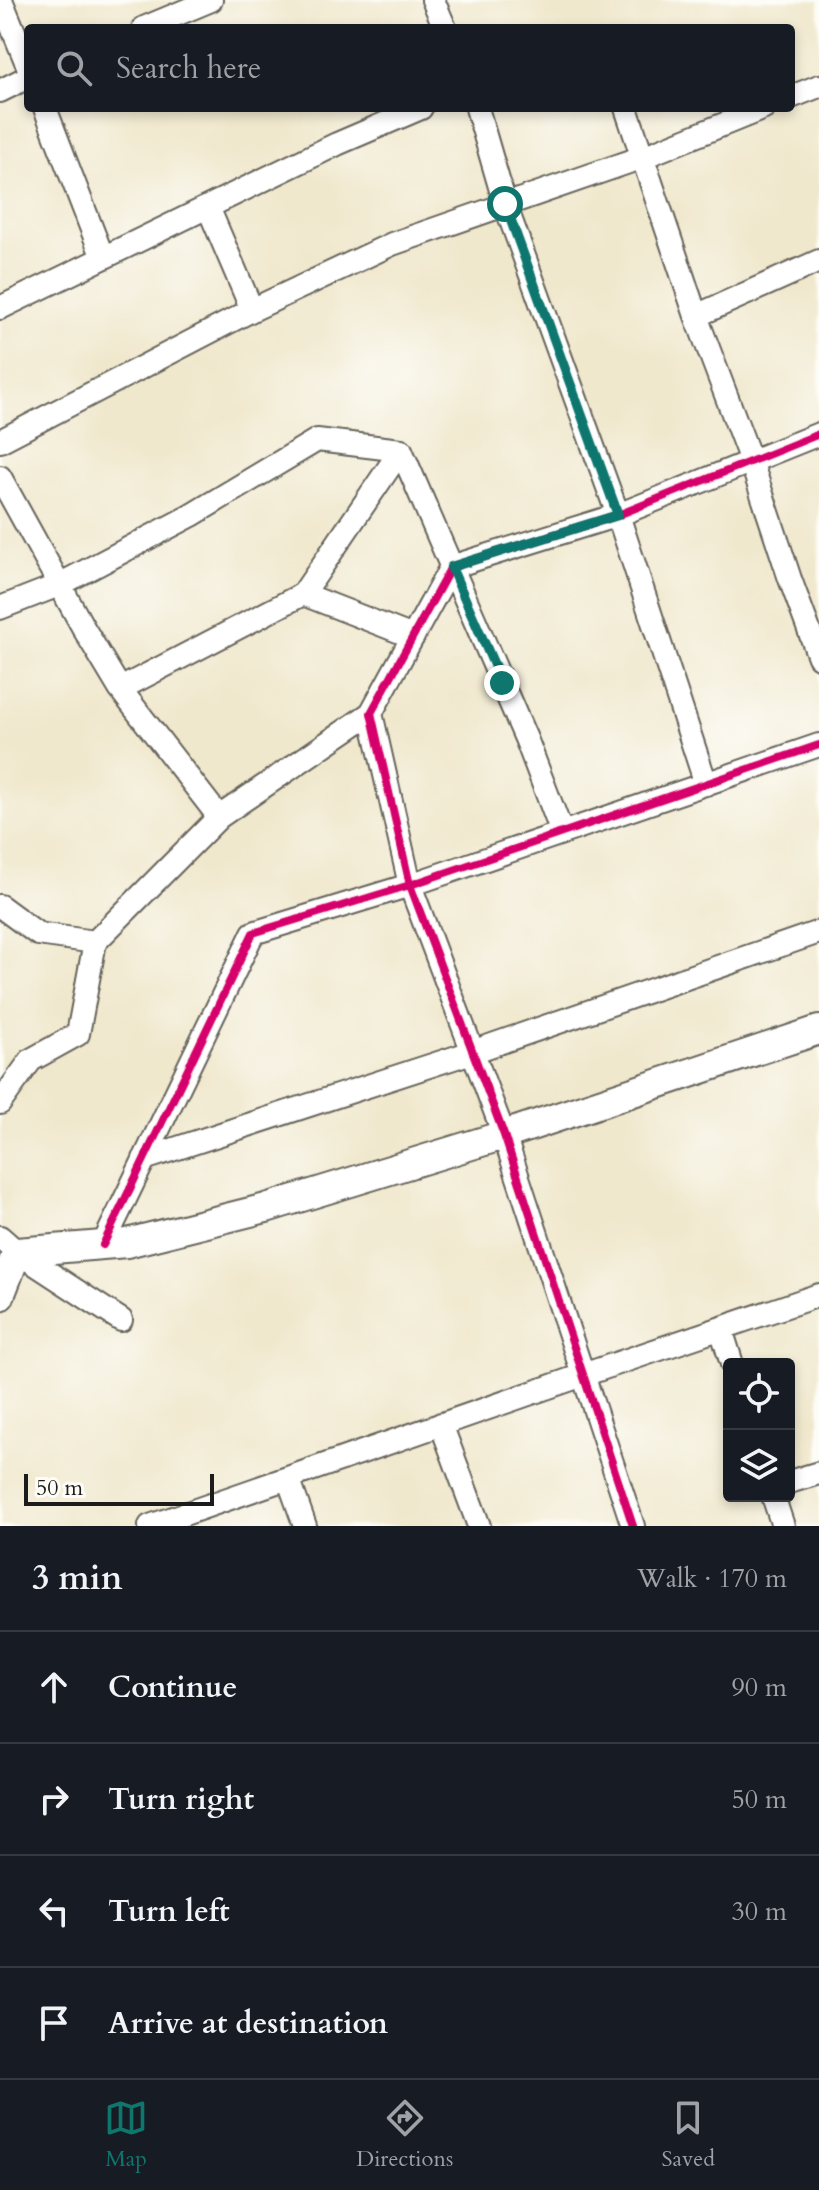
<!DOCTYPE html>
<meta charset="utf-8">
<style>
body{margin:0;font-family:Cardo,serif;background:#20242c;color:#f1f3f6}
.controls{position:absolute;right:24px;bottom:24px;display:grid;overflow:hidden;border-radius:8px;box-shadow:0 4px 12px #0003}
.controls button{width:72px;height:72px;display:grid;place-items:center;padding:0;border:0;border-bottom:2px solid #363941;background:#171b24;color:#f1f3f6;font:40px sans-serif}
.scale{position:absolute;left:24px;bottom:20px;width:190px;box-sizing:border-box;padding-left:8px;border:4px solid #1c1c1c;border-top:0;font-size:22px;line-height:28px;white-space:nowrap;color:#1c1c1c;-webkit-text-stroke:6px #fdfcf7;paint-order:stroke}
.stop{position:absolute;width:24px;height:24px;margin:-18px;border:6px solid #0f766e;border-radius:50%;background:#fff}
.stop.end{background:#0f766e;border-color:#fff;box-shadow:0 2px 8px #0008}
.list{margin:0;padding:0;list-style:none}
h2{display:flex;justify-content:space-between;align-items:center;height:104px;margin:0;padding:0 32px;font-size:34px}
h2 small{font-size:26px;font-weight:400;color:#9ea1a6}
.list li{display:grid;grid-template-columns:52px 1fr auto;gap:24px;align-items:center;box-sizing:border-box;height:112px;padding:0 32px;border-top:2px solid #363941}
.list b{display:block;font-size:30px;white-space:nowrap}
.list em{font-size:26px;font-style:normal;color:#9ea1a6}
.icon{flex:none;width:44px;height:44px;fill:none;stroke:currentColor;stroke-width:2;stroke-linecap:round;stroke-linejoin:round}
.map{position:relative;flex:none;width:819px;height:1526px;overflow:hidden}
.search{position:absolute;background:#171b24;box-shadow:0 4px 12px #0003;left:24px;right:24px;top:24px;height:88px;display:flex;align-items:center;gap:20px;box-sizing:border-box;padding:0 28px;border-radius:8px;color:#9ea1a6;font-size:30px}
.sheet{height:552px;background:#171b24}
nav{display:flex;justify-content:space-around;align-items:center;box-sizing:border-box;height:112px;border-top:2px solid #363941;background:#171b24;font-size:22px;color:#9ea1a6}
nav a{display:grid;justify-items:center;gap:4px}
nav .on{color:#0f766e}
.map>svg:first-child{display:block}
</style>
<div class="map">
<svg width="819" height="1526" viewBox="0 0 819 1526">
<rect width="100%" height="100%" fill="#fdfcf7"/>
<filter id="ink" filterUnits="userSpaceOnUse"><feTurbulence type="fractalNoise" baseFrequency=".0125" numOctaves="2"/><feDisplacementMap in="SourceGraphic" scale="16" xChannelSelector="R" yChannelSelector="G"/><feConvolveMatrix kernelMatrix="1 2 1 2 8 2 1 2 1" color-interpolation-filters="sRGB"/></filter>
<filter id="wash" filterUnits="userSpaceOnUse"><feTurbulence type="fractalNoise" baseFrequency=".006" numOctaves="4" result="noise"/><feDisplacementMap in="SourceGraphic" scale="32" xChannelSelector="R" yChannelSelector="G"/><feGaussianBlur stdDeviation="1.8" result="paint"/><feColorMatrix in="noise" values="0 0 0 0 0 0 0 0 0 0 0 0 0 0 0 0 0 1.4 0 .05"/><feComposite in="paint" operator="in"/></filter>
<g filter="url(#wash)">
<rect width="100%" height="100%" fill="#f0e8cd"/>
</g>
<g filter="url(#ink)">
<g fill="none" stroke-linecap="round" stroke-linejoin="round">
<g stroke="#66635a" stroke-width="26">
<path id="minor" d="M1 0 28 66
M433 0 445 28
M144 28 211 0
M0 91 28 77
M791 97 819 86
M45 108 103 258
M477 108 505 204 618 515 706 784
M626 108 696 316 751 461 790 579 819 657
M208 207 252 310
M0 308 337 144 421 108
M696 316 819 261
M0 441 252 310 392 244 643 157 764 108
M0 477 84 629 120 689 219 817 371 713
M303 594 401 450
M0 608 59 585 192 515 317 440 401 450 527 741 562 833
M120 689 303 594 413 637
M0 906 38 934 95 942 219 817
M0 1103 31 1060 78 1034 95 942
M144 1159 472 1052 819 932
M0 1237 17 1252 121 1320
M103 1245 253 933 410 885 819 745
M721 1329 732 1364
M441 1424 479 1526
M288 1478 305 1526
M789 1482 819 1473
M773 1496 783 1526
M150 1526 583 1375 819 1295
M633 1526 504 1135 410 885 371 713 451 567 618 515 819 434"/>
</g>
<g stroke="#66635a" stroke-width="32">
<path id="tertiary" d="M0 1296 17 1252 127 1243 266 1208 504 1135 819 1030"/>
</g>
<use href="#minor" stroke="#fff" stroke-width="22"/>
<use href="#tertiary" stroke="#fff" stroke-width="28"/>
<g stroke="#fdfcf7" stroke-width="13">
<path id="cycleway" d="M103 1245 253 933 410 885 819 745
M633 1526 504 1135 410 885 371 713 451 567 618 515 819 434"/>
</g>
<use href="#cycleway" stroke="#d6006c" stroke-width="8"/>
</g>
</g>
<g fill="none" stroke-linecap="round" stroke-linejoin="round" filter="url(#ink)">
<path stroke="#0f766e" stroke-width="10" d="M502 683 451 567 618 515 505 204"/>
</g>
</svg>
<div class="controls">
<button><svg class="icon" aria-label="locate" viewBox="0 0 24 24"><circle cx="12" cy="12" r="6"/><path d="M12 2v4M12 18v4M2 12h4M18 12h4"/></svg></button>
<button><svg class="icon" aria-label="layers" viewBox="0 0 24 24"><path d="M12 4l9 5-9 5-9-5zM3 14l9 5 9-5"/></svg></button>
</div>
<div class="scale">50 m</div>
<div class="stop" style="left:505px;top:204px"></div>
<div class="stop end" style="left:502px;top:683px"></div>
<div class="search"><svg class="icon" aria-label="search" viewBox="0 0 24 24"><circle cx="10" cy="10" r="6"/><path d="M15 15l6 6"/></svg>Search here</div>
</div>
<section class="sheet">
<h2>3 min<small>Walk · 170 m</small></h2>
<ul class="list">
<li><svg class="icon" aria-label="ahead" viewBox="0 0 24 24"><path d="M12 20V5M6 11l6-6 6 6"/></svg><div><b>Continue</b></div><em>90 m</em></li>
<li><svg class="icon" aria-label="right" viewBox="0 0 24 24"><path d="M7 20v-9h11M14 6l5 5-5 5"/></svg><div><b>Turn right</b></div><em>50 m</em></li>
<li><svg class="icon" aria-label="left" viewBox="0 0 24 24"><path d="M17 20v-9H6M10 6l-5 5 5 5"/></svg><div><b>Turn left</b></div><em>30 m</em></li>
<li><svg class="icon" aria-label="arrive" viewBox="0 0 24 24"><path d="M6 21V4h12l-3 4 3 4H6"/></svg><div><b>Arrive at destination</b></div></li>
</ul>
</section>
<nav>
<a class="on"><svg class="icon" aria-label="map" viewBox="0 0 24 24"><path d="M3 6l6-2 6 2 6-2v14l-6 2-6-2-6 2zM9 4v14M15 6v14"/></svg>Map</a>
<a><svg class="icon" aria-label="directions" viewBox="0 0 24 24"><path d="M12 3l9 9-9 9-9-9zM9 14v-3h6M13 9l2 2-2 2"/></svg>Directions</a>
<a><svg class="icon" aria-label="saved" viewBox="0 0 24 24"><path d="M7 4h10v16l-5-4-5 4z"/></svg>Saved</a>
</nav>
